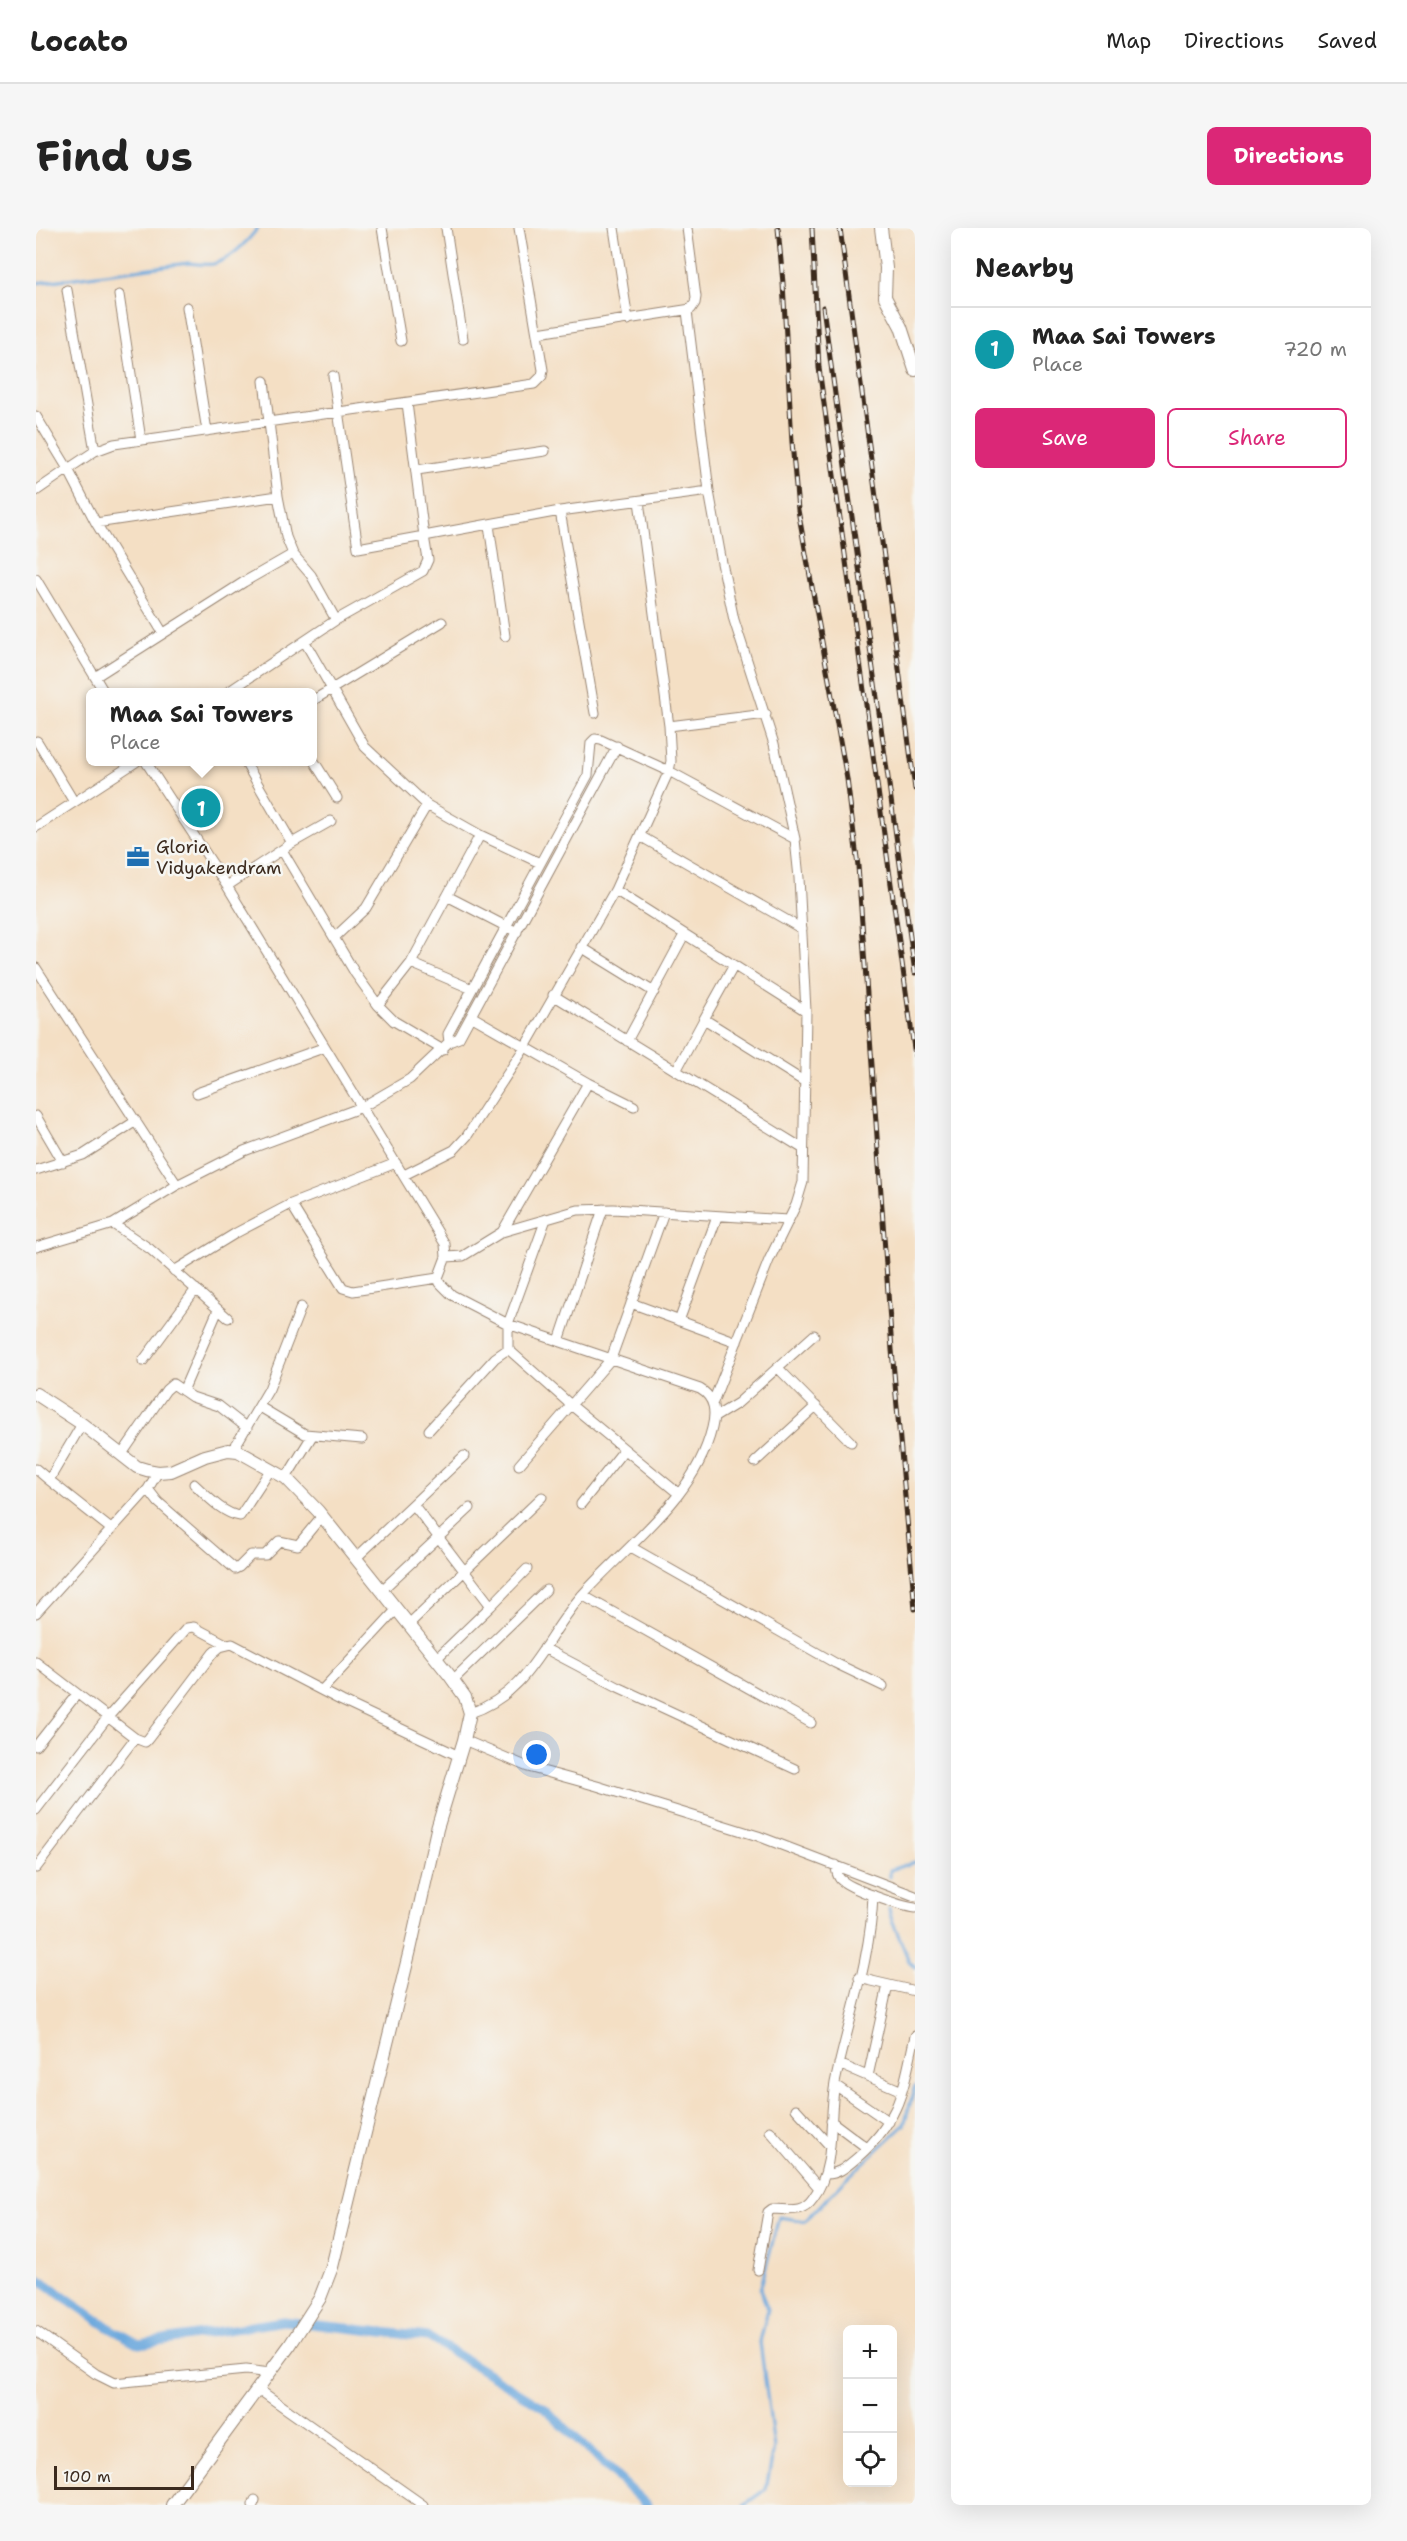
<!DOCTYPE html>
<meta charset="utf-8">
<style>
body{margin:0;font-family:"Shantell Sans",sans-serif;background:#f6f6f6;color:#222}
.controls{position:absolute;right:18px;bottom:18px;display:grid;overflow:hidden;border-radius:9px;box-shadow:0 6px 24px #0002}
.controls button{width:54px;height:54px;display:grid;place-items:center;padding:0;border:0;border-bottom:2px solid #e0e0e0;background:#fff;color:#222;font:30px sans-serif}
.scale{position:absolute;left:18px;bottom:15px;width:140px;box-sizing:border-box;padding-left:6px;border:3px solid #3b2a1e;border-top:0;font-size:16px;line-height:21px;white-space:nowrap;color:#3b2a1e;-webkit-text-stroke:4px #f6f6f2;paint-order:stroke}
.you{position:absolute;left:501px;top:1527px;width:21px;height:21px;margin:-15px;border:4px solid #fff;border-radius:50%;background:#1a73e8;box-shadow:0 0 0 9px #1a73e833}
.badge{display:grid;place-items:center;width:39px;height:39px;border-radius:50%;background:#db2777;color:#fff;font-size:20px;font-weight:700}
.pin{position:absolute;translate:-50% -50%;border:3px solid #fff;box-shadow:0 2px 6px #0006}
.popup{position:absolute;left:50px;top:460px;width:231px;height:78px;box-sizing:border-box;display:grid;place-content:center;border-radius:9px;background:#fff;filter:drop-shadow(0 2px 4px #0005);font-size:20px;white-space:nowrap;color:#767676}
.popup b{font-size:22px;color:#222}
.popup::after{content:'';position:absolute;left:50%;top:100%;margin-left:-12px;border:12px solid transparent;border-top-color:#fff}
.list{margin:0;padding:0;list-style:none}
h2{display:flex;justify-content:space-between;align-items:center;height:78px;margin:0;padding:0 24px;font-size:26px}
h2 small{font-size:20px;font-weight:400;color:#767676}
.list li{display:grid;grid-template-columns:39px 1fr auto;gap:18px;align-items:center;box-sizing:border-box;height:84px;padding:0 24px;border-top:2px solid #e0e0e0}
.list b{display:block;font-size:22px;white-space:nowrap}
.list p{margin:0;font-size:20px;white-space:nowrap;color:#767676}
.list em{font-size:20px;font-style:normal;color:#767676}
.actions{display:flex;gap:12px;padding:18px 24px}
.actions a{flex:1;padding:14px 0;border:2px solid #db2777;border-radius:9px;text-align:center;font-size:21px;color:#db2777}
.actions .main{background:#db2777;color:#fff}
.icon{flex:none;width:33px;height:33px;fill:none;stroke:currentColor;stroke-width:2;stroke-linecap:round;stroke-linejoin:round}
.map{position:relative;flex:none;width:879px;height:2277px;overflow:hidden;border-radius:9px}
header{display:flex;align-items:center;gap:36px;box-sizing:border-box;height:84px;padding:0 30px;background:#fff;border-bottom:2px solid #e0e0e0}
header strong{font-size:28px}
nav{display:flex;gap:33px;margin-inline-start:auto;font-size:21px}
.intro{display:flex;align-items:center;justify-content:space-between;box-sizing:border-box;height:144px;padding:0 36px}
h1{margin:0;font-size:42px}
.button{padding:15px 27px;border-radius:9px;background:#db2777;color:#fff;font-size:21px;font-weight:700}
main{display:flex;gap:36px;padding:0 36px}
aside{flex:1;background:#fff;border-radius:9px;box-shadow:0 6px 24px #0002}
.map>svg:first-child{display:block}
</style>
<header>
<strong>Locato</strong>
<nav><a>Map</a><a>Directions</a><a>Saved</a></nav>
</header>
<div class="intro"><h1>Find us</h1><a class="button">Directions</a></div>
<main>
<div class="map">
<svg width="879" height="2277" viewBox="0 0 879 2277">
<rect width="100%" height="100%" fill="#f6f6f2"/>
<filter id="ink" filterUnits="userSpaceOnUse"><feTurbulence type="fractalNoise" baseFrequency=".0167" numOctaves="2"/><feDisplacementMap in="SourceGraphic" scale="12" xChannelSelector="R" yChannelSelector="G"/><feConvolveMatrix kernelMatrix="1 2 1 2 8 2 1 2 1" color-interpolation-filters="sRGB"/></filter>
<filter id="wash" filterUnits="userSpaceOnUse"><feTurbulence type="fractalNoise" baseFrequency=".008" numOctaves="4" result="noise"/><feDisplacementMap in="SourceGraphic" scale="24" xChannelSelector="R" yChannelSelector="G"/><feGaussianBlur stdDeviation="1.35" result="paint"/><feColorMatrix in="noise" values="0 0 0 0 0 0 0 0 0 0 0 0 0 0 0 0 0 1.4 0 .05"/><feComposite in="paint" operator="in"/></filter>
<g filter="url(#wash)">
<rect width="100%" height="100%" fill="#f4dfc4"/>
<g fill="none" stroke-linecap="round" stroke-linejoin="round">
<path stroke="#6ca8dd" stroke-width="3" d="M0 55 152 35C160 36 169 37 177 36 194 32 212 13 222 0
M854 1649V1642L879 1634
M853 1680 854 1687 873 1733 879 1739
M708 2277 730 2261 738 2220 724 2114 732 2081 724 2062 743 1989 769 1993 807 1954 868 1897 879 1858"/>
<path stroke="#6ca8dd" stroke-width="9" d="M0 2049 72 2099 103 2116 247 2093 392 2109 507 2179 611 2277"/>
</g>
</g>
<g filter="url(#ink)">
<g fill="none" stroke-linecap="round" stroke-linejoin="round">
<g stroke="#988471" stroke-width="11">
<path id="minor" d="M346 0 365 113
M410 0 427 111
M578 0 592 92
M31 62 59 223
M83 67 105 212
M151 79 171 203
M651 83 673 263 686 335 698 392 738 516 759 611
M502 105 655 81 659 75 660 69 651 0
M297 148 322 320 388 308 371 175
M0 188 32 241 59 223 78 216 498 156 506 148 507 142 483 0
M381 242 509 223
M0 263 32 241 60 295 127 405
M524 283 673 263
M60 295 242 268 228 153
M453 297 469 408
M257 326 275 347 300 392
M0 351 68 464
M269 414 329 519 391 577
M59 449 208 354 257 326 250 309 242 268
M192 464 300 392 387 343 392 332 388 308 524 283 559 485
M276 473 406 394
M633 498 730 486
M1 513 38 574
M276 530 301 570
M110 534 191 658 409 1016 410 1029 402 1050 404 1055 416 1067 472 1096 664 1161C679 1170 680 1184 676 1200 659 1270 594 1314 548 1365 508 1409 495 1465 434 1485
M0 599 100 534
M604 608 766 701
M256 615 295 593
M246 622 319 745 342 777 358 793 407 822
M191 658 256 615 209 534
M579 662 770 783
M411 668 481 704
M299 709 330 680 391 577 444 607 504 635
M545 719 618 764
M375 735 436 761
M697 739 668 791 769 854
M0 740 141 957
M517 767 766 920
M342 777 375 735 444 607
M435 788 552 855 466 1004
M591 813 648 707
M413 814 423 810 581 518
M640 843 668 791
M552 855 598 878
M161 865 287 820
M0 888 27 934
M0 942 47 927 100 893
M368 947 418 922 431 908 489 819 579 662 633 543 635 533 633 498 603 273
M255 976 307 1060 317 1063 402 1050
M510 991 472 1096V1121L535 1177 643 1266
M77 996 114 1021 192 1090
M0 1019 77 996 141 957 208 923 326 879 374 851 413 814 412 806 552 547 555 515 559 511 565 512 633 543 759 611 763 650 770 783 767 954 760 977 733 1032 677 1174
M410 1029 427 1028 466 1004 542 982 577 981 752 992
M138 1043 200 1005 255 976 360 935
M595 1075 701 1114
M643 1093 681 989
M523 1113 567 981
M107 1133 160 1061
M742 1140 815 1214
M147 1163 182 1082
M224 1179 269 1206 326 1211
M679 1189 702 1175 778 1107
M393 1202 459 1130 472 1121
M197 1222 233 1161 265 1079
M86 1226 130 1162 137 1156 156 1169 183 1178 211 1200
M719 1234 780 1178
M483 1237 575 1131 628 984
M0 1241 13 1252 46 1196
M250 1250 276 1208
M13 1252 75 1301
M158 1256C170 1267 187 1286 204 1288L235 1241
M112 1261 122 1274 199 1341 203 1339 215 1327H229L243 1313 262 1317 286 1288
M377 1276 455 1378 401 1430
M545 1276 588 1222
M595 1319 799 1435 847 1458
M320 1330 428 1228
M346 1362 434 1280
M546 1367 775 1495
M455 1378 491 1341
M0 1385 112 1261 122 1244
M373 1396 506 1269
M508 1420 582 1459 759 1541
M0 1434 99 1510 0 1640
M417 1452 510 1362
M286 1462 361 1381
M99 1510 109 1514 112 1511 177 1425 184 1419 196 1416 306 1473 423 1528
M428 1512 492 1539 561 1558 722 1608 879 1668
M0 1518 41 1466
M0 1582 72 1489 151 1400 158 1399 190 1416
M800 1637C800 1642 801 1647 804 1651 814 1661 864 1678 879 1680
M823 1750 879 1763
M803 1836 866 1863
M832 1848 852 1757
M799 1857 853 1894
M760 1881 793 1917
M795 1893 831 1920
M734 1903 783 1960
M789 1946C803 1947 812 1937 822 1929 865 1891 867 1861 879 1808
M722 2042 732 1984 736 1981C753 1981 766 1986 777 1970 801 1938 792 1893 799 1855 812 1793 835 1731 837 1667
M0 2103 60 2146 78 2155 210 2142 234 2145
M222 2161 387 2277
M217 2277 219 2272"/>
</g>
<g stroke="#988471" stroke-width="14">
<path id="tertiary" d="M845 0 850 40 849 69 865 99 879 142
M0 1166 46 1196 101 1239 111 1242 122 1244 135 1243 169 1228 192 1222 202 1223 250 1250 282 1283 414 1448 429 1469 434 1485 428 1512 401 1601 374 1722 296 2039 284 2070 254 2117 136 2277"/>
</g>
<use href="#minor" stroke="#fff" stroke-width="9"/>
<use href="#tertiary" stroke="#fff" stroke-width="12"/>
<g stroke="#3b2a1e" stroke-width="5">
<path id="rail" d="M742 0 747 55 756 214 762 282 811 551 822 638 856 1122 879 1381
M776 0 783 140 879 828
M804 0 879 561
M787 79 879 745"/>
</g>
<use href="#rail" stroke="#f6f6f2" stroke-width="3" stroke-dasharray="9" stroke-linecap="butt"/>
</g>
</g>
<defs>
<g id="office-bare" transform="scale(1.8)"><path d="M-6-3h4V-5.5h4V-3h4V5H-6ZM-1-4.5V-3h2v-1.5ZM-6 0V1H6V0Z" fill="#1f6fb2" stroke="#f6f6f2" stroke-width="2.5" paint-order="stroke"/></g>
</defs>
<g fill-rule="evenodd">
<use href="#office-bare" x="102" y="629"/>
</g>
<g text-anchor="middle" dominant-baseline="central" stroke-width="5" stroke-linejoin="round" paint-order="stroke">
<g font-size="18" fill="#3b2a1e" stroke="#f6f6f2" text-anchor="start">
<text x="120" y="619">Gloria<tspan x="120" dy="21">Vidyakendram</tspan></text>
</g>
</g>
</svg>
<div class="controls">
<button>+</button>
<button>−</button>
<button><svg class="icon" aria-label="locate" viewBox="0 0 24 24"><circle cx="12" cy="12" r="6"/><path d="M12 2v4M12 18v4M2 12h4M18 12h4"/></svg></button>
</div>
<div class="scale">100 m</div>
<div class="you"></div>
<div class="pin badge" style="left:165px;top:580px;background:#0f9aa8">1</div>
<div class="popup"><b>Maa Sai Towers</b>Place</div>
</div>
<aside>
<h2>Nearby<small></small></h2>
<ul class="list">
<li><span class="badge" style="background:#0f9aa8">1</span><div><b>Maa Sai Towers</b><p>Place</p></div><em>720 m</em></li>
</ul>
<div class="actions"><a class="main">Save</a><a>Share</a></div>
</aside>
</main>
